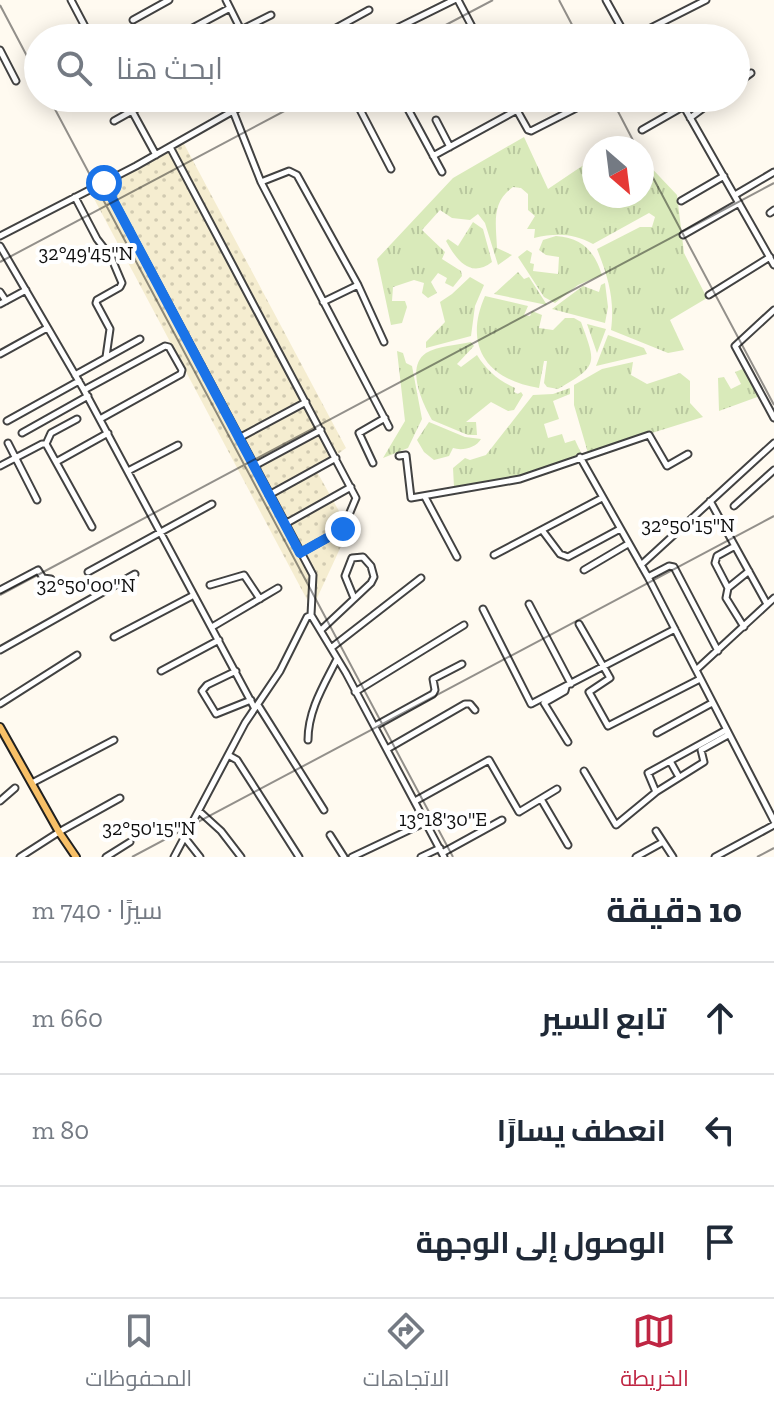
<!DOCTYPE html>
<html lang="ar">
<meta charset="utf-8">
<style>
body{margin:0;font-family:"Zilla Slab",Cairo,serif;background:#f6f6f7;color:#1f2937;direction:rtl}
.compass{position:absolute;left:582px;top:136px;width:72px;height:72px;border-radius:50%;background:#fff;box-shadow:0 4px 20px #0003;rotate:152deg}
.stop{position:absolute;width:24px;height:24px;margin:-18px;border:6px solid #1a73e8;border-radius:50%;background:#fff}
.stop.end{background:#1a73e8;border-color:#fff;box-shadow:0 2px 8px #0008}
.list{margin:0;padding:0;list-style:none}
h2{display:flex;justify-content:space-between;align-items:center;height:104px;margin:0;padding:0 32px;font-size:34px}
h2 small{font-size:26px;font-weight:400;color:#747a83}
.list li{display:grid;grid-template-columns:52px 1fr auto;gap:24px;align-items:center;box-sizing:border-box;height:112px;padding:0 32px;border-top:2px solid #e0e1e3}
.list b{display:block;font-size:30px;white-space:nowrap}
.list em{font-size:26px;font-style:normal;color:#747a83}
.icon{flex:none;width:44px;height:44px;fill:none;stroke:currentColor;stroke-width:2;stroke-linecap:round;stroke-linejoin:round}
.map{position:relative;flex:none;width:774px;height:857px;overflow:hidden;direction:ltr}
.search{position:absolute;background:#fff;box-shadow:0 4px 20px #0003;left:24px;right:24px;top:24px;height:88px;display:flex;align-items:center;gap:20px;box-sizing:border-box;padding:0 28px;border-radius:44px;color:#747a83;font-size:30px}
.sheet{height:440px;background:#fff}
nav{display:flex;justify-content:space-around;align-items:center;box-sizing:border-box;height:112px;border-top:2px solid #e0e1e3;background:#fff;font-size:22px;color:#747a83}
nav a{display:grid;justify-items:center;gap:4px}
nav .on{color:#bf2643}
.map>svg:first-child{display:block}
</style>
<div class="map">
<svg width="774" height="857" viewBox="0 0 774 857">
<defs>
<pattern id="farmland-dots" width="8" height="8" patternUnits="userSpaceOnUse" patternTransform="scale(2)"><rect width="8" height="8" fill="#f5edd0"/><path d="M2 2h.1M6 6h.1" fill="none" stroke="#d1cab1" stroke-width="1.8" stroke-linecap="round"/></pattern>
<pattern id="grass-tufts" width="24" height="20" patternUnits="userSpaceOnUse" patternTransform="scale(2)"><rect width="24" height="20" fill="#d9eaba"/><path d="M3 7l-1-3M5 7V3M7 7l1-3M15 17l-1-3M17 17v-4M19 17l1-3" fill="none" stroke="#b9c89f"/></pattern>
</defs>
<rect width="100%" height="100%" fill="#fffaf0"/>
<path fill="url(#farmland-dots)" d="M183 142 346 448 316 470 349 529 312 609 91 193Z"/>
<path fill="url(#grass-tufts)" d="M524 137 548 189 594 158V196H642V158L677 195 684 253 707 298 670 320 684 350 668 353 611 330C615 299 608 277 597 249L640 227H652L655 217 649 213 593 244C573 233 556 233 534 238L535 229H527L535 216 528 210V194L521 188 513 187C491 202 496 224 497 248L512 255 498 265 485 223 478 214 470 220 452 218 440 210 422 230 445 252 442 259 461 271 462 276 453 287 445 283 447 278 438 273 431 282 437 293 428 298 422 293 424 283 414 280 393 287 392 301H405L407 307 402 323 391 325 377 259 453 178Z
M473 222 483 229 492 262C470 279 456 259 446 241L448 239 458 246Z
M556 236C582 238 594 250 602 275L578 285 555 303 544 297 518 257 527 250 532 253 530 263 534 264 533 271 558 274 559 257 546 255 539 250 543 240Z
M518 272 524 279 529 277 547 305 494 294Z
M470 277 484 285 475 306 471 336 426 348V342L445 322 440 302 452 294Z
M605 283 608 307 605 323 552 309 583 286 599 292 601 285Z
M485 296 528 306 524 315 530 316 532 311 542 315 539 328 553 330 565 318H574L581 322C596 364 599 365 558 389L547 387 544 383 547 361H544L539 388C487 380 463 346 485 296Z
M587 324 606 329 597 353Z
M608 335 644 348 647 354 596 366Z
M471 342 474 346 457 364 461 367 477 355C487 371 498 380 515 388L514 392 518 394 521 392 523 395 514 410 508 411 491 402 466 422H476L477 435H468L432 420C423 404 405 367 426 353 437 346 458 345 471 342Z
M397 351 403 353 406 363 412 366 422 419 408 448 383 458 405 421Z
M633 362 631 375 647 384 680 373 690 381V403L703 417 588 453 574 405V385L602 369Z
M745 368 760 396 719 411 718 378 724 377 731 389 741 384 735 372Z
M570 388V394L553 401 559 419 544 424 548 438 562 434 565 443 575 440 582 455 516 477 454 487 453 468 465 458 470 460 486 455 533 395 553 394Z
M429 422 465 437 481 439C476 448 462 451 453 448L449 456 434 460 424 452 417 440Z"/>
<g fill="none" stroke-linecap="round" stroke-linejoin="round">
<g stroke="#424242" stroke-width="9">
<path id="minor" d="M71 0 91 38
M226 0 245 38
M458 0 478 38
M606 0 626 36 630 38
M133 20 169 0
M241 30 271 15
M174 38 230 8
M318 38 369 10
M377 38 454 0
M631 38 706 0
M0 50 16 81
M736 84 751 73
M122 98 128 110 132 111 156 155
M354 98 391 169
M402 98 442 172
M510 98 528 130 531 131 596 98
M644 98 650 104 660 98
M679 98 774 265
M233 111 261 182 389 427
M690 118 717 98
M436 120 450 147
M114 121 155 98
M642 130 684 106
M170 147 356 498 343 529 300 553
M433 156 517 110
M261 182 289 171 297 175 358 285 384 342
M104 183 313 575 311 615 307 617 280 671 245 723 174 857
M735 195 774 172
M75 197 97 239 111 257 122 283 120 287 97 300 96 303 110 329 106 357
M681 201 724 176
M770 213 774 210
M683 235 739 203
M0 236 136 166 256 98
M0 246 84 390 254 707
M0 292 6 301
M709 295 770 257
M323 302 358 285
M0 304 26 290
M774 310 735 346 774 418
M0 354 47 328
M75 375 140 339
M84 390 165 346 169 347 182 370 181 374 100 419
M7 421 79 381
M22 433 88 396
M239 438 306 402
M8 443 37 500
M46 444 51 433 77 419
M399 456 406 455 411 498 520 479 649 435 667 466 688 454
M580 457 648 577 774 821
M56 462 108 433
M373 463 359 433 385 418
M0 466 42 444H46L92 527
M254 466 321 430
M128 471 178 445
M269 495 336 458
M425 497 457 557
M710 501 767 604
M734 506 774 470
M285 524 351 487
M542 530 560 554 568 557 620 529
M735 546 717 556 715 563 728 588 726 598 744 627
M494 555 602 498
M641 565 774 443
M584 570 628 544
M88 572 212 504
M648 577 669 566 674 567 718 651
M210 585 244 575 260 599
M728 588 749 571
M0 590 38 570 43 578 51 579
M529 604 571 684
M483 609 531 704 675 629
M311 615 346 673 444 857
M579 624 610 678 589 692 608 726 700 679
M212 627 278 588
M321 630 371 583 374 577 371 566 363 557 352 558 345 576 354 598
M114 637 194 595
M331 648 421 578
M0 650 135 574
M696 670 774 598
M161 671 219 640
M236 671 207 685 202 691 216 714 251 700
M566 687 565 691 544 703 568 742
M355 692 464 625
M0 704 77 655
M258 705 324 810
M375 726 433 694 435 690 433 679 462 664
M657 733 712 703
M308 740C308 710 324 685 337 659
M387 749 465 704H470L475 710
M228 755 237 760 299 857
M670 761 679 777
M584 771 616 825 656 792 704 762 701 750 728 735
M32 783 114 740
M656 792 648 773 726 730
M541 799 568 845
M0 801 15 788
M415 801 489 760 519 812 557 789
M199 811 221 831 241 857
M656 831 673 857
M330 835 344 857
M185 838 200 857
M442 853 502 820
M20 857 59 832 120 798
M106 857 130 842
M352 857 426 822
M421 857 440 848
M636 857 663 842
M715 857 774 825"/>
</g>
<g stroke="#202020" stroke-width="10">
<path id="major" d="M0 727 59 832 76 857"/>
</g>
<use href="#minor" stroke="#fff" stroke-width="5"/>
<use href="#major" stroke="#f8c067" stroke-width="6"/>
</g>
<g fill="none" stroke-linecap="round" stroke-linejoin="round">
<path stroke="#1a73e8" stroke-width="10" d="M104 183 300 553 343 529"/>
</g>
<path fill="none" stroke="#0f0f0f" stroke-width="2" stroke-opacity="0.45" d="M559 0 579 38M0 5 38 77M421 38 493 0M49 98 453 857M611 98 637 148M642 157 774 405M0 262 309 98M0 595 774 183M132 857 774 516M757 857 774 848"/>
<g font-size="20" text-anchor="middle" fill="#0f0f0f" stroke="#fff" stroke-width="8" stroke-linejoin="round" paint-order="stroke">
<text x="86" y="260">32°49'45"N</text>
<text x="688" y="532">32°50'15"N</text>
<text x="86" y="592">32°50'00"N</text>
<text x="443" y="826">13°18'30"E</text>
<text x="149" y="835">32°50'15"N</text>
</g>
</svg>
<svg class="compass" viewBox="-18 -18 36 36"><path d="M0-13l5 13h-10z" fill="#e53935"/><path d="M0 13l5-13h-10z" fill="#747a83"/></svg>
<div class="stop" style="left:104px;top:183px"></div>
<div class="stop end" style="left:343px;top:529px"></div>
<div class="search"><svg class="icon" aria-label="search" viewBox="0 0 24 24"><circle cx="10" cy="10" r="6"/><path d="M15 15l6 6"/></svg>ابحث هنا</div>
</div>
<section class="sheet">
<h2>10 دقيقة<small>سيرًا · 740 m</small></h2>
<ul class="list">
<li><svg class="icon" aria-label="ahead" viewBox="0 0 24 24"><path d="M12 20V5M6 11l6-6 6 6"/></svg><div><b>تابع السير</b></div><em>660 m</em></li>
<li><svg class="icon" aria-label="left" viewBox="0 0 24 24"><path d="M17 20v-9H6M10 6l-5 5 5 5"/></svg><div><b>انعطف يسارًا</b></div><em>80 m</em></li>
<li><svg class="icon" aria-label="arrive" viewBox="0 0 24 24"><path d="M6 21V4h12l-3 4 3 4H6"/></svg><div><b>الوصول إلى الوجهة</b></div></li>
</ul>
</section>
<nav>
<a class="on"><svg class="icon" aria-label="map" viewBox="0 0 24 24"><path d="M3 6l6-2 6 2 6-2v14l-6 2-6-2-6 2zM9 4v14M15 6v14"/></svg>الخريطة</a>
<a><svg class="icon" aria-label="directions" viewBox="0 0 24 24"><path d="M12 3l9 9-9 9-9-9zM9 14v-3h6M13 9l2 2-2 2"/></svg>الاتجاهات</a>
<a><svg class="icon" aria-label="saved" viewBox="0 0 24 24"><path d="M7 4h10v16l-5-4-5 4z"/></svg>المحفوظات</a>
</nav>
